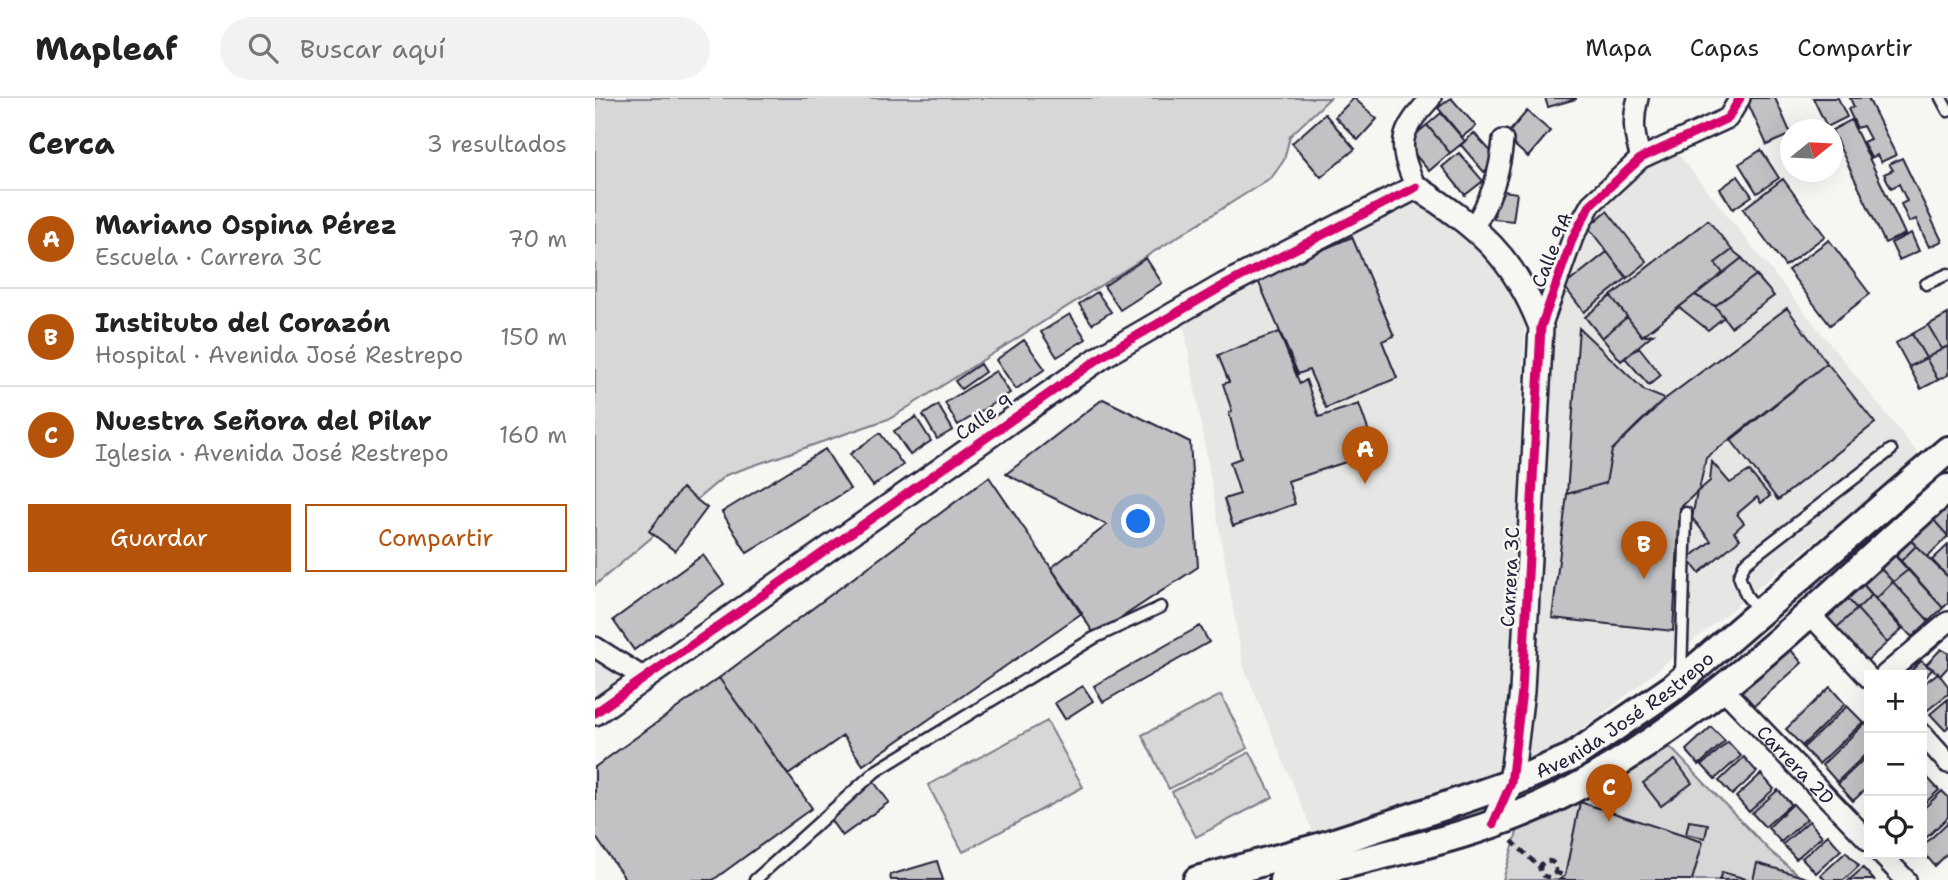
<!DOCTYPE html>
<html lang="es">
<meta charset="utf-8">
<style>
body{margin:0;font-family:"Shantell Sans",sans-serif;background:#f2f2f2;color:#222}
.controls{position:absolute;right:21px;bottom:21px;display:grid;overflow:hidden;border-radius:0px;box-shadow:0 7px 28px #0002}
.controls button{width:63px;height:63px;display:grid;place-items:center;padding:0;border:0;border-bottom:2px solid #e0e0e0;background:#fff;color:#222;font:35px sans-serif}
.compass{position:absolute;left:1185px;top:21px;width:63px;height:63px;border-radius:50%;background:#fff;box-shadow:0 7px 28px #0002;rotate:72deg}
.you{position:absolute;left:544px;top:424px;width:24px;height:24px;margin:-18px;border:5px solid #fff;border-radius:50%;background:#1a73e8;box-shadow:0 0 0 10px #1a73e833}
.badge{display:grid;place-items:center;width:46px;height:46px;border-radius:50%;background:#b45309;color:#fff;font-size:23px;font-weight:700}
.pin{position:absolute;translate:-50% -58px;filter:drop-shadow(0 2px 4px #0008)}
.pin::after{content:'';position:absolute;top:37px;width:24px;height:21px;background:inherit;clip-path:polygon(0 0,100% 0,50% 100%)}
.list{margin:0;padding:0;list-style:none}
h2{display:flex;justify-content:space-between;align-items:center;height:91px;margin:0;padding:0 28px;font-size:30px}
h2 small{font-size:23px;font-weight:400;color:#767676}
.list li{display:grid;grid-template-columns:46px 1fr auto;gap:21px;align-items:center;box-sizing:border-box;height:98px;padding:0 28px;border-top:2px solid #e0e0e0}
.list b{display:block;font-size:26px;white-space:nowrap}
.list p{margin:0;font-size:23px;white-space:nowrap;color:#767676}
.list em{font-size:23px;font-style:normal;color:#767676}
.actions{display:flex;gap:14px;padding:21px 28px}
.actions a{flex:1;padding:16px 0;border:2px solid #b45309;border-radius:0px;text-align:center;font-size:24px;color:#b45309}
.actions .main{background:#b45309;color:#fff}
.icon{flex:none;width:38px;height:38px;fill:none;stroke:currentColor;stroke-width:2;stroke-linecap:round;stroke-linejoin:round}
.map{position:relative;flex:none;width:1353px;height:782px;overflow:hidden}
header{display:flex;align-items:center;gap:42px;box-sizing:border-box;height:98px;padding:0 35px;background:#fff;border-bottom:2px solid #e0e0e0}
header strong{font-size:33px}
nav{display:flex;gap:38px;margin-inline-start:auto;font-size:24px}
.search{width:490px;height:63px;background:#f2f2f2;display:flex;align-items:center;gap:18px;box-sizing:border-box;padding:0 24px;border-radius:38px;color:#767676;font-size:26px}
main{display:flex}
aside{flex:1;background:#fff}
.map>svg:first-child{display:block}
</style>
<header>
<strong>Mapleaf</strong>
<div class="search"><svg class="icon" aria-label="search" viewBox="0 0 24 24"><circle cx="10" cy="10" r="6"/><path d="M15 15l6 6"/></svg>Buscar aquí</div>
<nav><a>Mapa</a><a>Capas</a><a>Compartir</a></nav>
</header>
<main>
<aside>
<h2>Cerca<small>3 resultados</small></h2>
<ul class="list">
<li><span class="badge">A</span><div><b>Mariano Ospina Pérez</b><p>Escuela · Carrera 3C</p></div><em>70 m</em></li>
<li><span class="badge">B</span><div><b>Instituto del Corazón</b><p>Hospital · Avenida José Restrepo</p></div><em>150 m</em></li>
<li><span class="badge">C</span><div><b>Nuestra Señora del Pilar</b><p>Iglesia · Avenida José Restrepo</p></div><em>160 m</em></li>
</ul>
<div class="actions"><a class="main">Guardar</a><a>Compartir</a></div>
</aside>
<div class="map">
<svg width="1353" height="782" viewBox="0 0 1353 782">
<rect width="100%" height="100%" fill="#f6f6f2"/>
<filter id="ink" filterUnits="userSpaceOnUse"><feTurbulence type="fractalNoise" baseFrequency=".0143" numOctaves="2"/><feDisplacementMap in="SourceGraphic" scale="14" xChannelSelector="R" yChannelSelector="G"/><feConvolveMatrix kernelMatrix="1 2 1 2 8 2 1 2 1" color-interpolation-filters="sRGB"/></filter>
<g filter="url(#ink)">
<path fill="#e6e6e4" d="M1067 36 1325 358 1022 605 932 671 724 749 648 567 585 205 812 84 870 122 931 200 913 633 941 197 965 174 996 106Z
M0 549 49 580 0 615Z"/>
<path fill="#d7d7d7" stroke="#7c7c89" stroke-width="2" d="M0 0H735L695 38 689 62 677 79 296 320 131 377 0 487Z
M626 597 653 650 574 691 547 637Z
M452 623 488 689 368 754 333 687Z
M1050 623 1174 752 1209 782H1097L1108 744 985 705 970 778 964 782H908L928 714 968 697Z
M655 654 678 699 601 739 577 694Z"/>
<path fill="#c2c2c4" stroke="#22223b" stroke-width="2" d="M759 0 782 21 763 42 740 19Z
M856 0 881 28 867 39 843 10Z
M950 0H981V1L953 9Z
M1154 0H1180L1196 36 1172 47 1151 1Z
M1218 0H1243L1252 19 1232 29Z
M1255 0H1273L1301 57 1286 64 1282 57 1276 60 1268 44 1275 41 1268 28 1262 30 1253 11 1259 9Z
M932 13 955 33 933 59 910 39Z
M846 15 870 43 855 55 832 27Z
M730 16 760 51 726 79 697 45Z
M1256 22 1310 136 1290 145 1238 35 1237 32Z
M832 27 855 55 834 73 810 45Z
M879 35 903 61 889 74 866 47Z
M1166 52 1184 80 1162 95 1144 66Z
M864 55 888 83 870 97 847 69Z
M1307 60 1347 143 1334 149 1321 121 1314 124 1306 106 1312 103 1304 86 1296 90 1289 76 1298 72 1294 66Z
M1143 78 1157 98 1138 111 1125 91Z
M1188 81 1230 138 1190 168 1148 111Z
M902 92 922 95 918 123 899 121Z
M1012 113 1052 164 1032 180 993 129Z
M1113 122 1137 152 1120 165 1128 175 1047 238 1016 198Z
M1316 135 1324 153 1304 162 1296 145Z
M757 139 799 238 787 243 802 280 731 310 714 272 703 276 662 180Z
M1234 142 1275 196 1235 227 1193 172Z
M1137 152 1147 160 1128 175 1120 165Z
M1012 154 1032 180 989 214 969 188Z
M551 160 567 185 525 212 509 188Z
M1147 160 1161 177 1120 208 1100 197Z
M1161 177 1179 198 1136 229 1120 208Z
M502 194 516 214 497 226 484 206Z
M1100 197 1120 208 1129 219 1113 232 1084 209Z
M1016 198 1032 219 1007 240 990 219Z
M1192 210 1232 265 1111 360 1104 392 1085 410 1078 533 957 520 972 396 1011 385 1017 352 1043 326 1070 301Z
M475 216 491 241 462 259 446 234Z
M1353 216V248L1347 251 1333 227Z
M1032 219 1047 238 1058 236 1026 263 1007 240Z
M1333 227 1347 251 1331 260 1317 236Z
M984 230 1050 293 1070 301 1017 352 1011 385 972 396Z
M684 234 705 286 711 282 724 319 764 306 781 354 693 383 700 406 638 428 629 401 645 396 635 364 646 360 634 315 637 313 628 286 634 284 623 257Z
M1317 236 1331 260 1314 269 1301 245Z
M429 242 450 271 421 291 401 262Z
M1353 248V277L1343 282 1331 260Z
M1044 249 1066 277 1054 287 1030 260Z
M1331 260 1343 282 1326 291 1314 269Z
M1232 265 1280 325 1183 402 1136 342Z
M385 266 390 274 366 291 360 283Z
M401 273 415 295 363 327 350 305Z
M508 301 595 344 603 469 500 537 456 470 512 427 411 376Z
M343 307 358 332 342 341 328 317Z
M321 319 336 343 315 357 299 333Z
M285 335 308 367 278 388 255 356Z
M230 351 255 391 152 455 127 414Z
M1117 364 1135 385 1154 373 1175 398 1166 405 1162 399 1142 416 1149 425 1139 434 1145 441 1104 475 1093 461 1116 443 1097 420 1102 394 1115 383Z
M394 379 487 515 268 667 248 638 193 677 124 580Z
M87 390 112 410 80 453 54 433Z
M1353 407V438L1336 419Z
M1336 419 1353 438 1332 459 1309 435Z
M1309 435 1321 448 1306 463 1293 450Z
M1353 447V479L1337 462Z
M1321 448 1353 479V505L1348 510 1306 463Z
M1293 450 1313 472 1298 484 1279 463Z
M108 457 129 486 39 552 18 522Z
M1279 463 1298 484 1281 501 1262 479Z
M1313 472 1348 510 1334 523 1298 484Z
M1262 479 1277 497 1262 511 1246 493Z
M1298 484 1334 523 1317 539 1281 501Z
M1246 493 1262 511 1238 533 1222 514Z
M1277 497 1307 531 1292 545 1262 511Z
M1262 511 1292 545 1268 566 1238 533Z
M605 528 614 544 508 604 499 588Z
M1189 544 1207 565 1159 608 1140 586Z
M1346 551 1353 555V569L1346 577 1331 567Z
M1326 563 1338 571 1327 582V577H1312Z
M1343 575 1353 588V596L1329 615 1327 587Z
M124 580 217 710 118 782H31L0 738V669Z
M488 588 498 603 470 621 460 605Z
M1235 589 1250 606 1207 648 1191 631Z
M1353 601V629L1350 632 1335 616Z
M1252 608 1268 624 1224 666 1208 650Z
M1270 625 1274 629V653L1242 684 1227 667Z
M1116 629 1130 643 1104 667 1091 652Z
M1133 644 1146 658 1120 681 1107 667Z
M1274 656V688L1258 703 1243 686Z
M1149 659 1162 674 1137 697 1124 683Z
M1080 662 1097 685 1066 708 1048 685Z
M1328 675 1344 692 1327 708V676Z
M1166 676 1179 691 1154 714 1141 699Z
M279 684 294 704 247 738 232 717Z
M1183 692 1196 706 1170 729 1157 715Z
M1347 693 1353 699V719L1327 744V712Z
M985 704 1108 744 1097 782H964L970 778Z
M1198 706 1212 721 1186 744 1173 730Z
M1094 723 1113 726 1110 740 1091 736Z
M1214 723 1227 738 1201 761 1188 746Z
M1353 724V755L1340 768 1327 753V749Z
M1233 737 1246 752 1221 775 1207 760Z
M1251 754 1264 768 1249 782H1230L1226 777Z
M342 763 348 782H296L295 777Z
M1162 765 1212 780 1211 782H1158Z
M1268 770 1279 782H1254Z
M1127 774 1155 782H1124Z"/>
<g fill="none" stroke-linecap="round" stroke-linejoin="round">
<g stroke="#22223b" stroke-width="15">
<path id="service" d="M1346 0 1353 13
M1331 186 1353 176
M1163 512 1151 497 1144 478 1150 465 1296 352
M1086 576 1091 415
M160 782 281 673 499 540 566 509"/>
</g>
<g stroke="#22223b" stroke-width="24">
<g id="minor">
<path d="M1043 0C1037 22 1039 39 1046 60"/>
<path d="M821 89C801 45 804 35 836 0"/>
<path d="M878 130C896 101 905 76 908 42"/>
<path d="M946 229 978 139 996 106 1046 60 1133 20 1145 0"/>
<path d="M1213 514 1274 580"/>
<path d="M0 549 49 580"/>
<path d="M1290 577 1353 524"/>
<path id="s1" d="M1128 591 1274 743"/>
<path d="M1327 636 1353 665"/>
<path d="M1286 756 1311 782"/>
</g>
</g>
<g stroke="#22223b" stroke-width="28">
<path id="tertiary" d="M0 615 509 257 628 188 821 89C883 130 918 157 946 229L927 593 916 685 898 726"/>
</g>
<g stroke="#22223b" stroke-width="32">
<g id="secondary">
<path id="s2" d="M602 782 724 749 850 708 916 685 975 660 1076 591 1353 352"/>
<path d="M688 782C779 758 883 740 967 697 1112 622 1231 498 1353 390"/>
</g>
</g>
<path stroke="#22223b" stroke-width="4.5" stroke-dasharray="7 5" stroke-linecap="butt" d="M917 743 944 769
M945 771a8 8 0 1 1 16 0a8 8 0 1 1-16 0Z
M960 774 970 778"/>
<use href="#service" stroke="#f6f6f2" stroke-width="10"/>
<use href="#minor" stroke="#f6f6f2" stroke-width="19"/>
<use href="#tertiary" stroke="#f6f6f2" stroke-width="23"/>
<use href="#secondary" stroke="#f6f6f2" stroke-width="26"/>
<g stroke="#f6f6f2" stroke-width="13">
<path id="cycleway" d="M0 615 509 257 628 188 821 89
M898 726 916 685 927 593 946 229 978 139 996 106 1046 60 1133 20 1145 0"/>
</g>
<use href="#cycleway" stroke="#d6006c" stroke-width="9"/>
</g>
</g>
<g text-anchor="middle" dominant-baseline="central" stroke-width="5" stroke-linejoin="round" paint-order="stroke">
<g font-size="19" fill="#22223b" stroke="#f6f6f2">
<text transform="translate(957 152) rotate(-68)">Calle 9A</text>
<text transform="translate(389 319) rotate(-35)">Calle 9</text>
<text transform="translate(915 479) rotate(-87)">Carrera 3C</text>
<text stroke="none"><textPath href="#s2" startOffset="462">Avenida José Restrepo</textPath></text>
<text stroke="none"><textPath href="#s1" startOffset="105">Carrera 2D</textPath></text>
</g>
</g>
</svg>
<div class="controls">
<button>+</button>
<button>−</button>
<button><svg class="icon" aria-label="locate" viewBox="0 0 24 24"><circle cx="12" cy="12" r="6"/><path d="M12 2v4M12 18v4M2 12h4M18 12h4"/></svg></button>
</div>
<svg class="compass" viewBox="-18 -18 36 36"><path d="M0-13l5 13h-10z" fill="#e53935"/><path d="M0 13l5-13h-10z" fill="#767676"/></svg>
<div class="you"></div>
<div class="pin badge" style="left:770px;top:386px">A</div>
<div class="pin badge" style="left:1049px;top:481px">B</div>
<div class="pin badge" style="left:1014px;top:724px">C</div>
</div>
</main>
